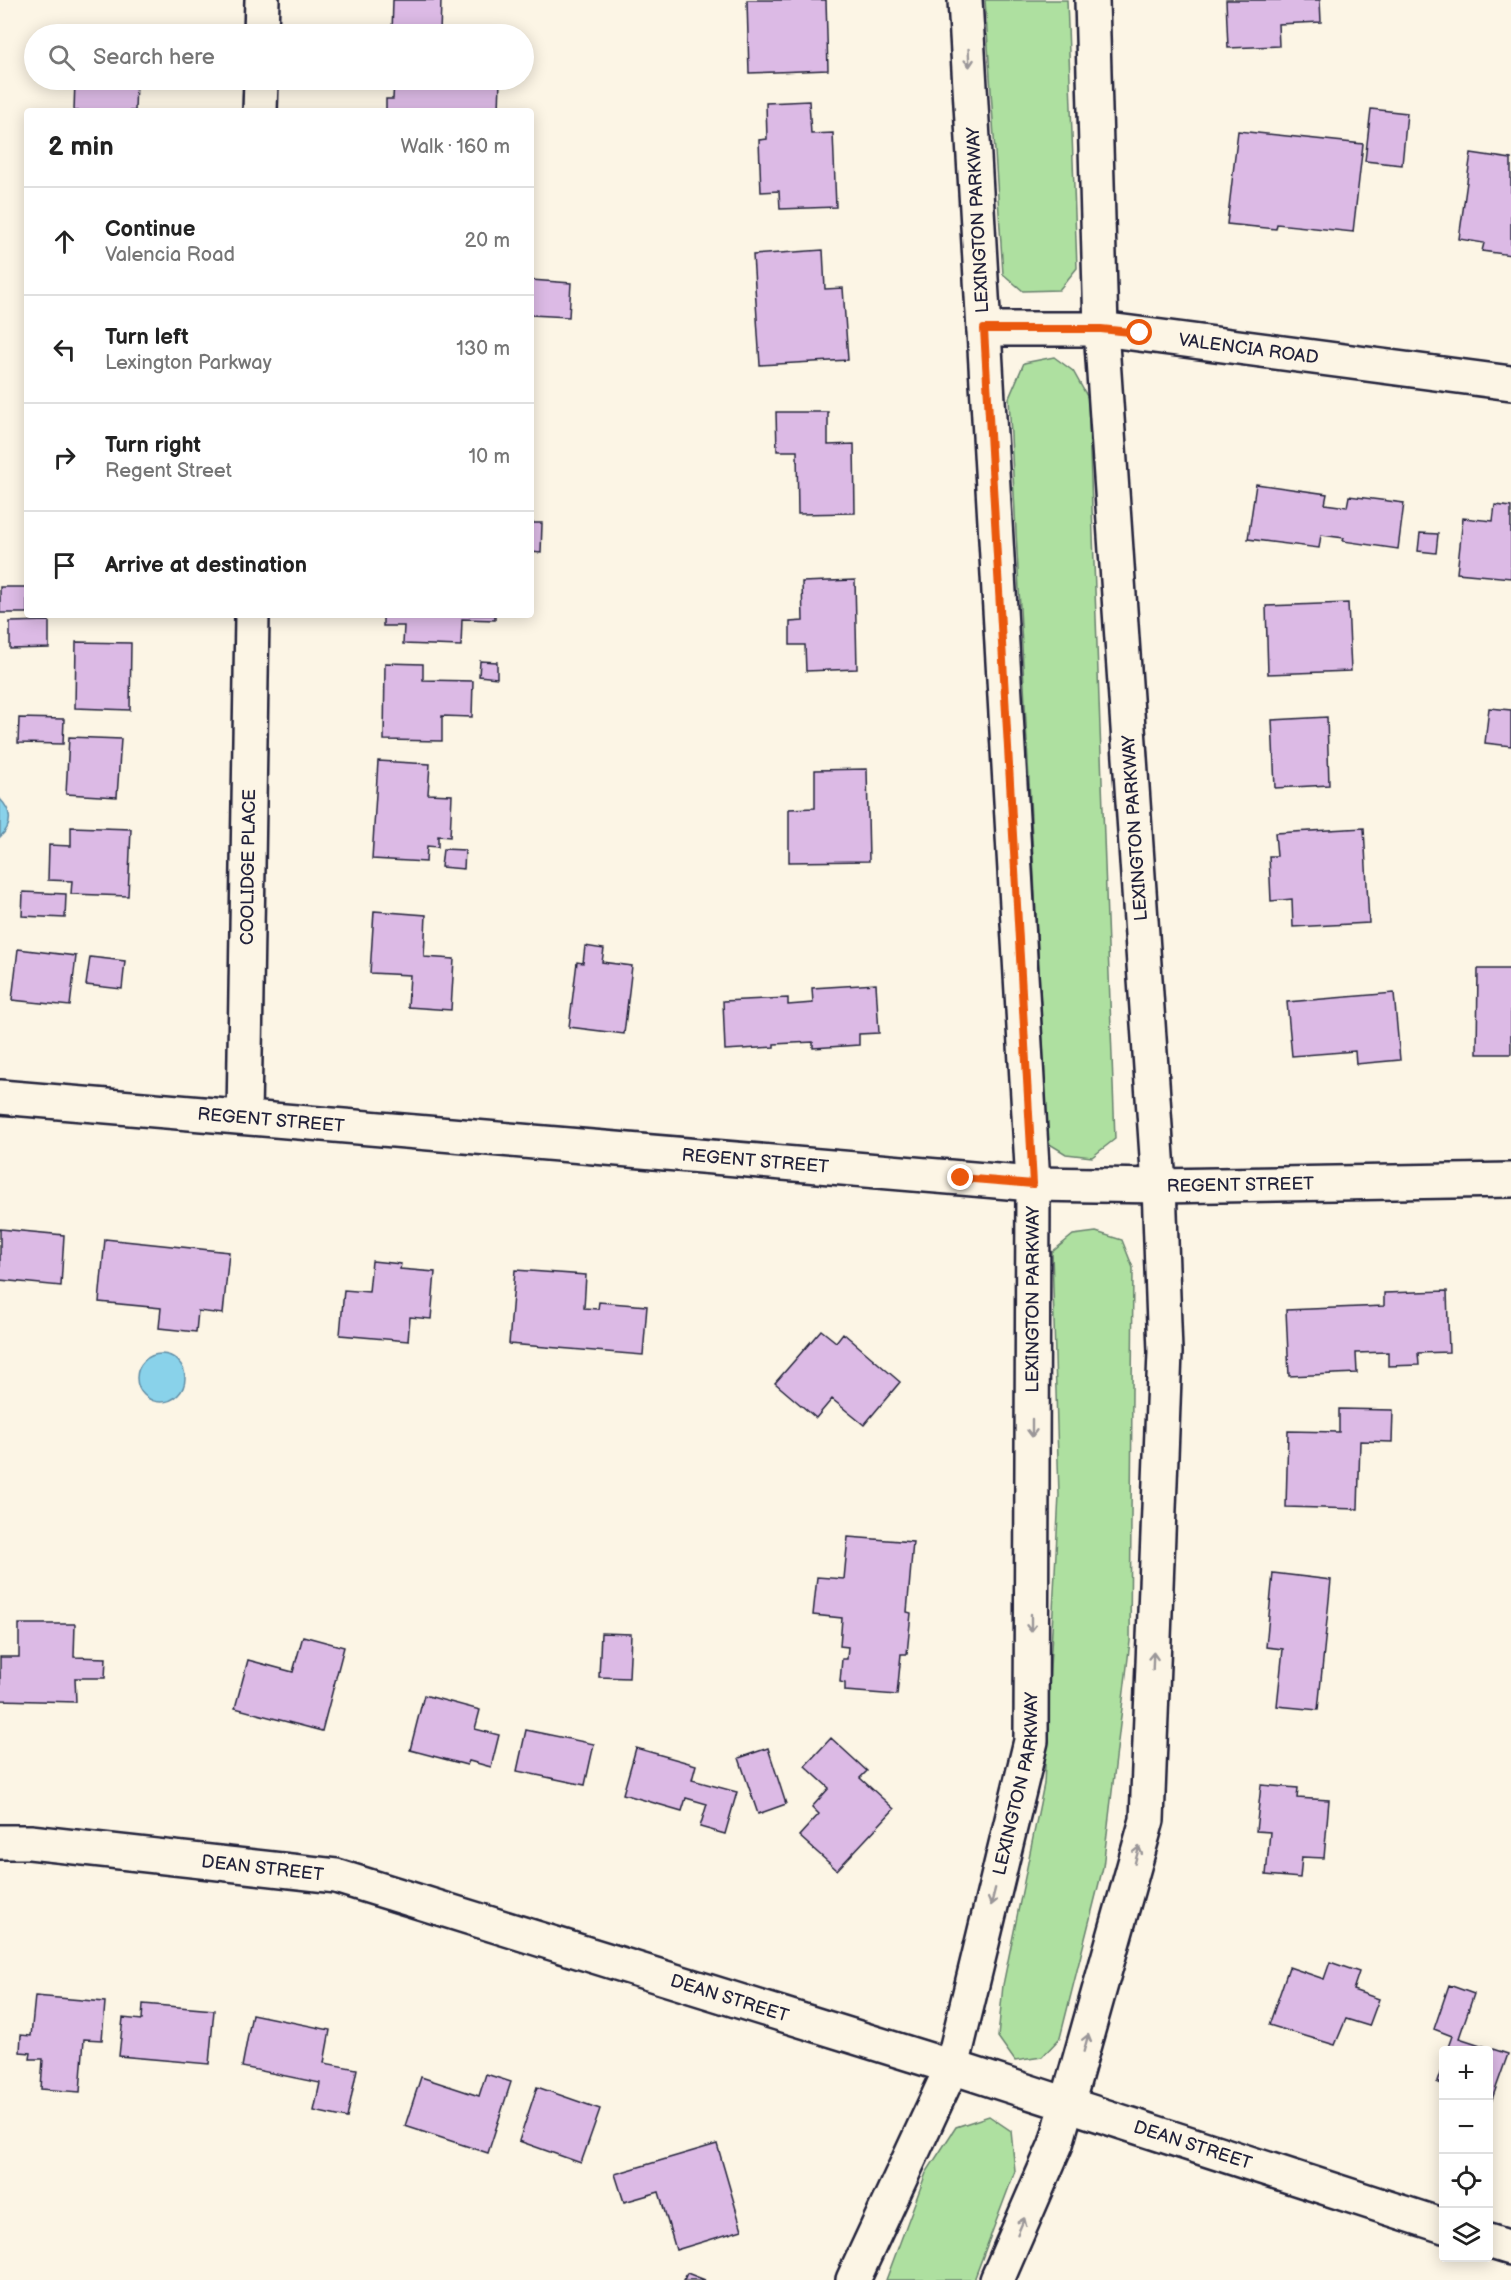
<!DOCTYPE html>
<meta charset="utf-8">
<style>
body{margin:0;font-family:"Balsamiq Sans",sans-serif;background:#f6f6f6;color:#222}
.controls{position:absolute;right:18px;bottom:18px;display:grid;overflow:hidden;border-radius:6px;box-shadow:0 3px 15px #0003}
.controls button{width:54px;height:54px;display:grid;place-items:center;padding:0;border:0;border-bottom:2px solid #e0e0e0;background:#fff;color:#222;font:30px sans-serif}
.stop{position:absolute;width:18px;height:18px;margin:-14px;border:4px solid #ea580c;border-radius:50%;background:#fff}
.stop.end{background:#ea580c;border-color:#fff;box-shadow:0 2px 6px #0008}
.list{margin:0;padding:0;list-style:none}
h2{display:flex;justify-content:space-between;align-items:center;height:78px;margin:0;padding:0 24px;font-size:26px}
h2 small{font-size:20px;font-weight:400;color:#767676}
.list li{display:grid;grid-template-columns:39px 1fr auto;gap:18px;align-items:center;box-sizing:border-box;height:108px;padding:0 24px;border-top:2px solid #e0e0e0}
.list b{display:block;font-size:22px;white-space:nowrap}
.list p{margin:0;font-size:20px;white-space:nowrap;color:#767676}
.list em{font-size:20px;font-style:normal;color:#767676}
.icon{flex:none;width:33px;height:33px;fill:none;stroke:currentColor;stroke-width:2;stroke-linecap:round;stroke-linejoin:round}
.map{position:relative;flex:none;width:1511px;height:2280px;overflow:hidden}
.search{position:absolute;background:#fff;box-shadow:0 3px 15px #0003;left:24px;top:24px;width:510px;height:66px;display:flex;align-items:center;gap:15px;box-sizing:border-box;padding:0 21px;border-radius:33px;color:#767676;font-size:22px}
.panel{position:absolute;background:#fff;box-shadow:0 3px 15px #0003;left:24px;top:108px;width:510px;height:510px;border-radius:6px}
.map>svg:first-child{display:block}
</style>
<div class="map">
<svg width="1511" height="2280" viewBox="0 0 1511 2280">
<rect width="100%" height="100%" fill="#fcf5e5"/>
<filter id="ink" filterUnits="userSpaceOnUse"><feTurbulence type="fractalNoise" baseFrequency=".0167" numOctaves="2"/><feDisplacementMap in="SourceGraphic" scale="12" xChannelSelector="R" yChannelSelector="G"/><feConvolveMatrix kernelMatrix="1 2 1 2 8 2 1 2 1" color-interpolation-filters="sRGB"/></filter>
<g filter="url(#ink)">
<path fill="#aee0a0" stroke="#68816e" stroke-width="1.5" d="M985 0H1067L1077 268 1059 290 1023 291 1003 274Z
M1054 357 1073 371 1088 398 1115 1139 1092 1157 1066 1154 1048 1143 1009 398 1024 363Z
M1096 1232 1122 1240 1133 1268 1130 1641 1103 1867 1060 2038 1042 2057 1015 2061 998 2037 1003 1985 1044 1784 1059 1495 1052 1252 1073 1235Z
M989 2116 1011 2131 1015 2171 974 2280H886L926 2173 956 2127Z"/>
<path fill="#89d2ea" stroke="#608ca4" stroke-width="1.5" d="M0 799C12 811 13 825 0 837Z
M137 1378a24 24 0 1 1 48 0a24 24 0 1 1-48 0Z"/>
<path fill="#dcbae5" stroke="#22223b" stroke-width="1.5" d="M393 0H441L440 34H392Z
M747 0H826L828 70 749 73Z
M1226 0H1320L1321 22 1278 24 1279 46 1228 48Z
M75 80H136L135 111H74Z
M394 80H500L499 111H386V99H393Z
M809 101 811 134 833 133 836 207 780 209 779 191 761 192 759 140 767 139 766 103Z
M1371 109 1407 113 1402 165 1365 161Z
M1238 131 1363 144 1353 232 1277 224 1276 229 1227 224Z
M1471 153 1511 159V255L1482 251 1484 243 1459 239Z
M823 250 825 289 843 288 848 360 760 365 753 255Z
M531 280 571 283 569 317 531 315Z
M776 412H828V445L854 444 855 513 798 514 797 451H777Z
M1256 484 1327 494 1325 504 1347 507 1349 496 1404 503 1398 549 1343 541 1344 538 1321 535 1319 548 1248 539Z
M1495 505 1511 507V578L1457 573 1463 518 1493 521Z
M531 523H542L541 553 531 552Z
M1420 533 1438 534 1436 553 1418 551Z
M855 580 857 669 806 671 805 645H790V622L803 621 802 582Z
M0 587H27V613H0Z
M1348 603 1351 671 1268 674 1266 606Z
M383 615H495V620L462 619 461 646 403 644 404 626H383Z
M49 621V648L10 649V622Z
M76 642 131 643 130 710 75 708Z
M480 661 497 662V678L479 676Z
M385 663 423 664V680L473 681 472 717 442 716V741L384 740Z
M1489 708 1511 710V746L1485 743Z
M1327 717 1329 785 1275 788 1272 720Z
M19 718 64 719 63 744 18 743Z
M69 737 121 739 117 797 66 794Z
M378 761 430 764 428 794 452 795 450 837 438 836V847L427 846 426 862 372 859Z
M867 769 869 861 789 862V809L815 808V770Z
M71 827 131 829 128 896 71 894 72 881 48 880 49 845 71 846Z
M1364 828 1369 923 1293 927 1292 899 1271 901 1269 856H1277L1275 833Z
M443 849 465 850 464 869 441 867Z
M23 892 66 894 65 918 22 916Z
M374 911 426 915 424 957 454 959 451 1010 408 1007 410 975 370 973Z
M585 946 604 949 602 962 632 966 624 1034 569 1027 577 962 583 963Z
M18 949 76 956 70 1006 12 1000Z
M90 957 125 961 122 989 86 985Z
M1478 969H1511V1054H1477Z
M876 984 879 1033 859 1034V1045L813 1048V1042L774 1044V1047L725 1050 723 1001 788 998V1005L813 1003 812 988Z
M1394 993 1400 1060 1356 1064 1355 1051 1292 1056 1287 1002Z
M0 1229 64 1235 61 1286 0 1280Z
M105 1239 229 1252 223 1314 198 1311 196 1332 159 1328 161 1308 99 1302Z
M372 1261 401 1264 400 1269 435 1272 431 1319 410 1317 408 1341 340 1335 344 1290 369 1292Z
M515 1270 586 1275 584 1308 598 1309 599 1302 647 1306 643 1355 509 1344Z
M1447 1291 1449 1352 1418 1353 1419 1365 1388 1366V1352L1356 1353 1357 1373 1289 1376 1286 1310 1384 1306V1293Z
M821 1330 836 1342 843 1333 900 1382 864 1425 832 1399 816 1418 775 1383Z
M1339 1409 1393 1410 1392 1442 1360 1441 1358 1509 1286 1507 1288 1431 1339 1432Z
M848 1537 913 1542 907 1612 911 1613 907 1654H901L897 1695 845 1691V1683L840 1682 842 1659H847L848 1647 840 1646 842 1618 813 1615 817 1577 844 1579Z
M1273 1573 1331 1580 1318 1710 1277 1706 1283 1649 1266 1647Z
M19 1624H75L74 1657 106 1658 105 1678H75L76 1702 0 1700V1657H19Z
M601 1633 631 1634 629 1678 599 1677Z
M303 1636 344 1647 322 1731 235 1708 248 1660 293 1672Z
M424 1695 480 1710 475 1729 499 1735 491 1767 469 1761 467 1765 410 1750Z
M526 1730 594 1744 585 1785 517 1771Z
M831 1738 867 1771 860 1778 894 1809 837 1870 799 1836 819 1814 812 1807 829 1788 805 1766Z
M636 1748 696 1765 692 1780 737 1792 725 1834 700 1827 707 1804 686 1798 682 1811 623 1794Z
M768 1748 786 1804 758 1814 739 1758Z
M1261 1785 1298 1788 1297 1798 1329 1800 1324 1858 1302 1857 1300 1878 1266 1875 1270 1832 1256 1831Z
M1330 1962 1359 1972 1353 1990 1379 1999 1369 2026 1346 2019 1335 2045 1269 2025 1289 1967 1324 1979Z
M1449 1985 1474 1994 1459 2038 1508 2054 1491 2102 1488 2101V2050H1447L1452 2036 1434 2029Z
M35 1996 105 2002 102 2040 84 2039 80 2092 41 2089 43 2059H30L31 2053 20 2052 21 2035 31 2036Z
M143 2004 214 2010 209 2064 119 2056 123 2018 142 2020Z
M252 2014 330 2030 324 2063 357 2069 347 2118 314 2111 320 2083 242 2067Z
M1444 2062V2085L1437 2082Z
M486 2074 511 2082 488 2153 405 2126 421 2077 479 2096Z
M537 2087 600 2109 581 2163 519 2141Z
M717 2144 742 2230 676 2250 659 2192 624 2202 615 2174Z
M687 2273 705 2280H684Z"/>
<g fill="none" stroke-linecap="round" stroke-linejoin="round">
<g stroke="#22223b" stroke-width="38">
<g id="minor">
<path d="M261 34 262 0"/>
<path d="M260 111 261 80"/>
<path id="s1" d="M984 329H1101L1511 383"/>
<path id="s2" d="M0 1097 1033 1184 1159 1186 1511 1180"/>
<path id="s3" d="M244 1117 252 615"/>
<path id="s4" d="M0 1842H30L336 1876 952 2067 1444 2226"/>
<path d="M1488 2241 1511 2248"/>
<path id="s5" d="M853 2280 952 2067 1031 1741 1033 1184 965 0"/>
<path d="M997 2280 1056 2144 1147 1820 1165 1352 1159 1186 1101 329 1092 0"/>
</g>
</g>
<use href="#minor" stroke="#fcf5e5" stroke-width="33"/>
</g>
<defs><path id="oneway-shaft" d="M-6 0H5M1.5-3L5.5 0L1.5 3" fill="none" stroke-width="1.6" stroke-linecap="round" stroke-linejoin="round" transform="scale(1.5)"/></defs>
<g stroke="#9a9698">
<use href="#oneway-shaft" transform="translate(969 58) rotate(87)"/>
<use href="#oneway-shaft" transform="translate(1032 1428) rotate(90)"/>
<use href="#oneway-shaft" transform="translate(1031 1623) rotate(90)"/>
<use href="#oneway-shaft" transform="translate(1153 1661) rotate(-88)"/>
<use href="#oneway-shaft" transform="translate(1137 1855) rotate(-75)"/>
<use href="#oneway-shaft" transform="translate(993 1897) rotate(104)"/>
<use href="#oneway-shaft" transform="translate(1086 2043) rotate(-75)"/>
<use href="#oneway-shaft" transform="translate(1021 2226) rotate(-67)"/>
</g>
</g>
<g fill="none" stroke-linecap="round" stroke-linejoin="round" filter="url(#ink)">
<path stroke="#ea580c" stroke-width="8" d="M961 1178 1033 1184 984 329H1101L1140 333"/>
</g>
<g text-anchor="middle" dominant-baseline="central" stroke-width="5" stroke-linejoin="round" paint-order="stroke">
<g font-size="18" fill="#22223b" stroke="#fcf5e5">
<text transform="translate(978 220) rotate(-93)">LEXINGTON PARKWAY</text>
<text stroke="none"><textPath href="#s1" startOffset="266">VALENCIA ROAD</textPath></text>
<text transform="translate(1135 828) rotate(-94)">LEXINGTON PARKWAY</text>
<text stroke="none"><textPath href="#s3" startOffset="250">COOLIDGE PLACE</textPath></text>
<text stroke="none"><textPath href="#s2" startOffset="272">REGENT STREET</textPath></text>
<text stroke="none"><textPath href="#s2" startOffset="758">REGENT STREET</textPath></text>
<text stroke="none"><textPath href="#s2" startOffset="1244">REGENT STREET</textPath></text>
<text stroke="none"><textPath href="#s5" startOffset="1012">LEXINGTON PARKWAY</textPath></text>
<text stroke="none"><textPath href="#s5" startOffset="526">LEXINGTON PARKWAY</textPath></text>
<text stroke="none"><textPath href="#s4" startOffset="264">DEAN STREET</textPath></text>
<text stroke="none"><textPath href="#s4" startOffset="750">DEAN STREET</textPath></text>
<text stroke="none"><textPath href="#s4" startOffset="1236">DEAN STREET</textPath></text>
</g>
</g>
</svg>
<div class="controls">
<button>+</button>
<button>−</button>
<button><svg class="icon" aria-label="locate" viewBox="0 0 24 24"><circle cx="12" cy="12" r="6"/><path d="M12 2v4M12 18v4M2 12h4M18 12h4"/></svg></button>
<button><svg class="icon" aria-label="layers" viewBox="0 0 24 24"><path d="M12 4l9 5-9 5-9-5zM3 14l9 5 9-5"/></svg></button>
</div>
<div class="stop" style="left:1140px;top:333px"></div>
<div class="stop end" style="left:961px;top:1178px"></div>
<div class="search"><svg class="icon" aria-label="search" viewBox="0 0 24 24"><circle cx="10" cy="10" r="6"/><path d="M15 15l6 6"/></svg>Search here</div>
<section class="panel">
<h2>2 min<small>Walk · 160 m</small></h2>
<ul class="list">
<li><svg class="icon" aria-label="ahead" viewBox="0 0 24 24"><path d="M12 20V5M6 11l6-6 6 6"/></svg><div><b>Continue</b><p>Valencia Road</p></div><em>20 m</em></li>
<li><svg class="icon" aria-label="left" viewBox="0 0 24 24"><path d="M17 20v-9H6M10 6l-5 5 5 5"/></svg><div><b>Turn left</b><p>Lexington Parkway</p></div><em>130 m</em></li>
<li><svg class="icon" aria-label="right" viewBox="0 0 24 24"><path d="M7 20v-9h11M14 6l5 5-5 5"/></svg><div><b>Turn right</b><p>Regent Street</p></div><em>10 m</em></li>
<li><svg class="icon" aria-label="arrive" viewBox="0 0 24 24"><path d="M6 21V4h12l-3 4 3 4H6"/></svg><div><b>Arrive at destination</b></div></li>
</ul>
</section>
</div>
